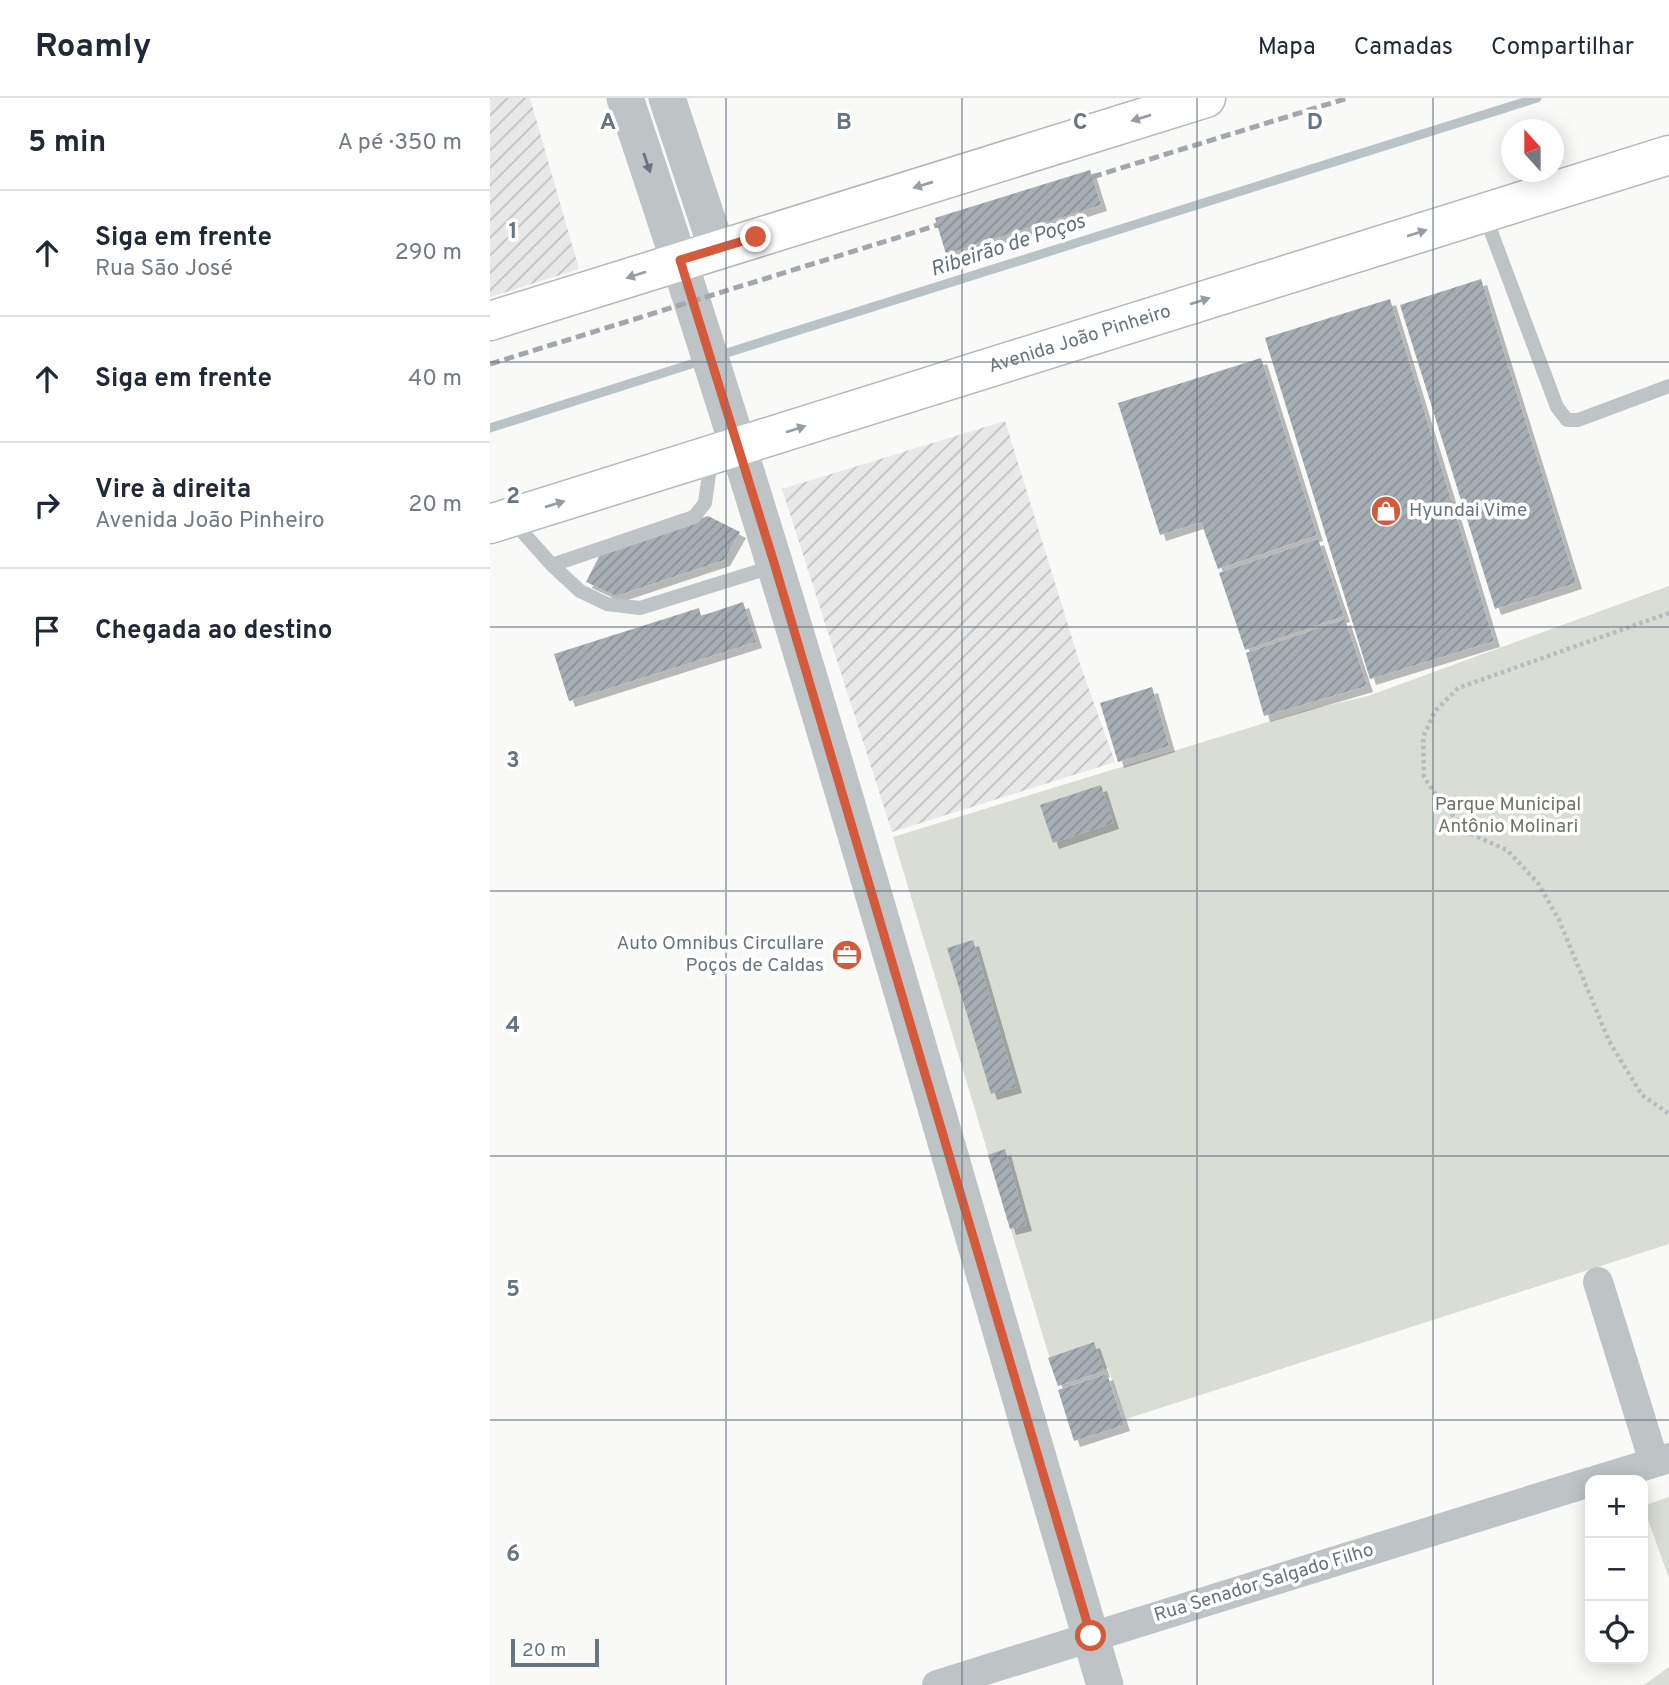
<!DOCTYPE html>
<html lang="pt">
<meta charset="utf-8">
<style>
body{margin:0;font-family:Overpass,sans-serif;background:#f6f6f7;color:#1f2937}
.controls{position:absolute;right:21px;bottom:21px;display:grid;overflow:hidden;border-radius:14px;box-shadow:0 4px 18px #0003}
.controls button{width:63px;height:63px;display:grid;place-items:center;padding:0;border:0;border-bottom:2px solid #e0e1e3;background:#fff;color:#1f2937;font:35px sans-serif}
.compass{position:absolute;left:1011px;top:21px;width:63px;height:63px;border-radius:50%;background:#fff;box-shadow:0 4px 18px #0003;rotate:339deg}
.scale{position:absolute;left:21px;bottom:18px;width:88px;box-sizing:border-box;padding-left:7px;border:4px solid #66757f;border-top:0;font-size:19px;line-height:24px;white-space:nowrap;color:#66757f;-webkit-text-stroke:5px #fff;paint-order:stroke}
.stop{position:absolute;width:21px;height:21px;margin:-16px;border:5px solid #d45a3b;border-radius:50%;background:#fff}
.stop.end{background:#d45a3b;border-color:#fff;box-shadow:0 2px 7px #0008}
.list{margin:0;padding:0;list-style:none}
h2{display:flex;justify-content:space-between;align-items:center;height:91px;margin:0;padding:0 28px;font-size:30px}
h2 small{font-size:23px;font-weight:400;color:#747a83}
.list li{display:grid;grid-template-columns:46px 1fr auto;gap:21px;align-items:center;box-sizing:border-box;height:126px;padding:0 28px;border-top:2px solid #e0e1e3}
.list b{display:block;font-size:26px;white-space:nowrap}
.list p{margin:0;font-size:23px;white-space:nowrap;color:#747a83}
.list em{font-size:23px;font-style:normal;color:#747a83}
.icon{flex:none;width:38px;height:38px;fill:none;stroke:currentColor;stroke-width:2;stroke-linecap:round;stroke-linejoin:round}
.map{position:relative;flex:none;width:1179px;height:1587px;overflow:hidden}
header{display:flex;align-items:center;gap:42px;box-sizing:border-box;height:98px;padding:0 35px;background:#fff;border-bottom:2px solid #e0e1e3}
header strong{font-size:33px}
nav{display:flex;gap:38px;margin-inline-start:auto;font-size:24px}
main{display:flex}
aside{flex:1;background:#fff}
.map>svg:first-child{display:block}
</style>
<header>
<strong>Roamly</strong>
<nav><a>Mapa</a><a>Camadas</a><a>Compartilhar</a></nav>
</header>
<main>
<aside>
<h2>5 min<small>A pé · 350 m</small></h2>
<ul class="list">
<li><svg class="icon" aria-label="ahead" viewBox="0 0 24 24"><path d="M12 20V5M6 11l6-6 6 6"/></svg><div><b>Siga em frente</b><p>Rua São José</p></div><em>290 m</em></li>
<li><svg class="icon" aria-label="ahead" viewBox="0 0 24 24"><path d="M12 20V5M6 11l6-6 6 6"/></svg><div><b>Siga em frente</b></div><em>40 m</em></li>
<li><svg class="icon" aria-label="right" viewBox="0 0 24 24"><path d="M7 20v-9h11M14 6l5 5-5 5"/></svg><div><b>Vire à direita</b><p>Avenida João Pinheiro</p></div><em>20 m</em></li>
<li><svg class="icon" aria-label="arrive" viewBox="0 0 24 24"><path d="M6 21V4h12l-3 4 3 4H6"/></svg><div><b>Chegada ao destino</b></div></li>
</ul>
</aside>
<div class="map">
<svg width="1179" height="1587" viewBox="0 0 1179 1587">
<defs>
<pattern id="industrial-furrows" width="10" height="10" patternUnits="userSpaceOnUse" patternTransform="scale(1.75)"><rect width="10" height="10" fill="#e7e8e7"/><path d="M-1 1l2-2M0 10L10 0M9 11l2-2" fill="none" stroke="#bfc1c0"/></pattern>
<pattern id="building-hatch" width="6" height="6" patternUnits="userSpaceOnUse" patternTransform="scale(1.75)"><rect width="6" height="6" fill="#a6aeb3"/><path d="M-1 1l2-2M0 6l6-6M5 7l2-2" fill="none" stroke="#8b9297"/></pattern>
<filter id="shadow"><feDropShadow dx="6" dy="6" stdDeviation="0" flood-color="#0004"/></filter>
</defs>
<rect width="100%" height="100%" fill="#f9f9f7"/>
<path fill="url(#industrial-furrows)" d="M0 0H40L89 171 0 199Z
M515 323 591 569 625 664 402 734 292 391Z"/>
<path fill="#d9ddd6" d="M1179 488V1146L636 1321 618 1270 568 1288 403 739 814 613 878 598Z
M1179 1399V1480L1153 1408Z
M1179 1569V1587H1154Z"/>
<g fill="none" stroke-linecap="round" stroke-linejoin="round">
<path stroke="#b7c3c6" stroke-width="9" d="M227 258 1047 0
M0 330 214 262"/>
</g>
<path fill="url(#building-hatch)" filter="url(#shadow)" d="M600 72 611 107 456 156 445 120Z
M991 181 1086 485 1005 511 910 207Z
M900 201 1004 543 880 581 775 240Z
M771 260 827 437 728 471 711 424 670 437 628 305Z
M218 418 250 434 234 462 126 498 96 484 112 453Z
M828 441 854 518 755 552 729 475Z
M253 504 266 544 79 603 64 556 209 510 211 518Z
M855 521 877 588 774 618 756 555Z
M662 589 679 648 628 664 610 605Z
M611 687 623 725 563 745 550 707Z
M483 842 526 989 501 996 457 850Z
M515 1051 536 1127 520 1131 498 1057Z
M604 1244 614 1273 568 1288 558 1260Z
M617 1276 634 1327 584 1343 568 1292Z"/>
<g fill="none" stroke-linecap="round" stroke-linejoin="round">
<g stroke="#b2b7bb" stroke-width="41">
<g id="primary">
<path d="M0 223 716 0"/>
<path id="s1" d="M0 426 1179 57"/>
</g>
</g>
<path stroke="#b9bcbf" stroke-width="4.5" stroke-dasharray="3.5 3.5" stroke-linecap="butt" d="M1179 515 968 590 945 613 933 639 934 679 953 707 981 736 1017 752 1048 785 1069 822 1119 943 1152 997 1179 1016"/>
<path stroke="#bec3c6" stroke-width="14" d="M994 115 1067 309 1077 322H1088L1179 288
M21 421 62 467 90 493 117 506 150 510 285 468
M62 467 204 419 215 405 221 362"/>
<path stroke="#bec3c6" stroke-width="30" d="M1108 1184 1164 1364
M1107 1382 1179 1360
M447 1587 1100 1384"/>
<path stroke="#bec3c6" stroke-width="37" d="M135 0C312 524 457 1057 615 1587
M177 0 227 151"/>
<use href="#primary" stroke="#fff" stroke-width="38"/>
<path stroke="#a1a7ac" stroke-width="5" stroke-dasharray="10 5" stroke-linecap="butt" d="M602 79 858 0
M0 266 448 127"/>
</g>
<defs><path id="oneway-solid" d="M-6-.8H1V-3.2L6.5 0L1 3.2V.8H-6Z" transform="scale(1.75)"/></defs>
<g fill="#949ea5">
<use href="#oneway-solid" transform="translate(651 20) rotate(163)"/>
<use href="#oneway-solid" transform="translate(433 87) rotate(163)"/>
<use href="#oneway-solid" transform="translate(927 135) rotate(-18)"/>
<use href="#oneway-solid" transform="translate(146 177) rotate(162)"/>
<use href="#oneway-solid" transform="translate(710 203) rotate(-18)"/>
<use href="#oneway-solid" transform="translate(306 331) rotate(-18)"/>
<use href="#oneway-solid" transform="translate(65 406) rotate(-17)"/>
</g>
<use fill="#66757f" href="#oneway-solid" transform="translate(157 65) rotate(71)"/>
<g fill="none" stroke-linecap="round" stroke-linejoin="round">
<path stroke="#d45a3b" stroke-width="9" d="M266 139 190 162 285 468 601 1538"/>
</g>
<path fill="none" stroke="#66757f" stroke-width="2" stroke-opacity="0.55" d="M236 0V1587M472 0V1587M707 0V1587M943 0V1587M0 264H1179M0 529H1179M0 793H1179M0 1058H1179M0 1322H1179"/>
<defs>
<g id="shop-disc" transform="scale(1.575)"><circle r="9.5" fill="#d45a3b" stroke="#fff"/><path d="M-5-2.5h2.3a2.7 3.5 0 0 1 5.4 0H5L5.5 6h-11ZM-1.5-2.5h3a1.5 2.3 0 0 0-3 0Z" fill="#fff"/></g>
<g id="office-disc" transform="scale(1.575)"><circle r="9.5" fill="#d45a3b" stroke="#fff"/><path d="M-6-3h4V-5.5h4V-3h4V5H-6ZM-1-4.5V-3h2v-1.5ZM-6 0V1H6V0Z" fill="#fff"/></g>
</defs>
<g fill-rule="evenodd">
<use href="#shop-disc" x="896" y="413"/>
<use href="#office-disc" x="357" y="857"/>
</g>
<g text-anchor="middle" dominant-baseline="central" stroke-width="7" stroke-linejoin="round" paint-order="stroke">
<g font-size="19" fill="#66757f" stroke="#fff">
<text stroke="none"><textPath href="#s1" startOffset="618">Avenida João Pinheiro</textPath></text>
<text transform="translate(774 1485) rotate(-17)">Rua Senador Salgado Filho</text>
</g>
<g font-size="19" fill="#66757f" stroke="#fff" text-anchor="start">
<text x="919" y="413">Hyundai Vime</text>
<text x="334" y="846" text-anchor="end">Auto Omnibus Circullare<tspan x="334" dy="22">Poços de Caldas</tspan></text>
</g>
<g font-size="19" fill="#687865" stroke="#fff">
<text x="1018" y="707">Parque Municipal<tspan x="1018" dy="22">Antônio Molinari</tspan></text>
</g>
<g font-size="21" font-style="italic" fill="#617379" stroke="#fff">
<text transform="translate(518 148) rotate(-18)">Ribeirão de Poços</text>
</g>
</g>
<g font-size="23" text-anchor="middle" font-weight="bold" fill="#66757f" stroke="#fff" stroke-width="7" stroke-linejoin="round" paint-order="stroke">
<text x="118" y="31">A</text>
<text x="354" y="31">B</text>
<text x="590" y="31">C</text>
<text x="825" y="31">D</text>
<text x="23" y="140">1</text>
<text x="23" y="405">2</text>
<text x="23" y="669">3</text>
<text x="23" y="934">4</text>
<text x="23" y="1198">5</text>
<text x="23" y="1463">6</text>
</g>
</svg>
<div class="controls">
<button>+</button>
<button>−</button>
<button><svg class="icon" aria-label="locate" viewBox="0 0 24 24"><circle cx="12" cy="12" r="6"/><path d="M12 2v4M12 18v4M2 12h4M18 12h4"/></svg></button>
</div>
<svg class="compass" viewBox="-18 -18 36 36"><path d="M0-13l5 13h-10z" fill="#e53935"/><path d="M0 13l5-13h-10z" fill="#747a83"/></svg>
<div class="scale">20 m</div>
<div class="stop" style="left:601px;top:1538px"></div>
<div class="stop end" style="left:266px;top:139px"></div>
</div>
</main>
